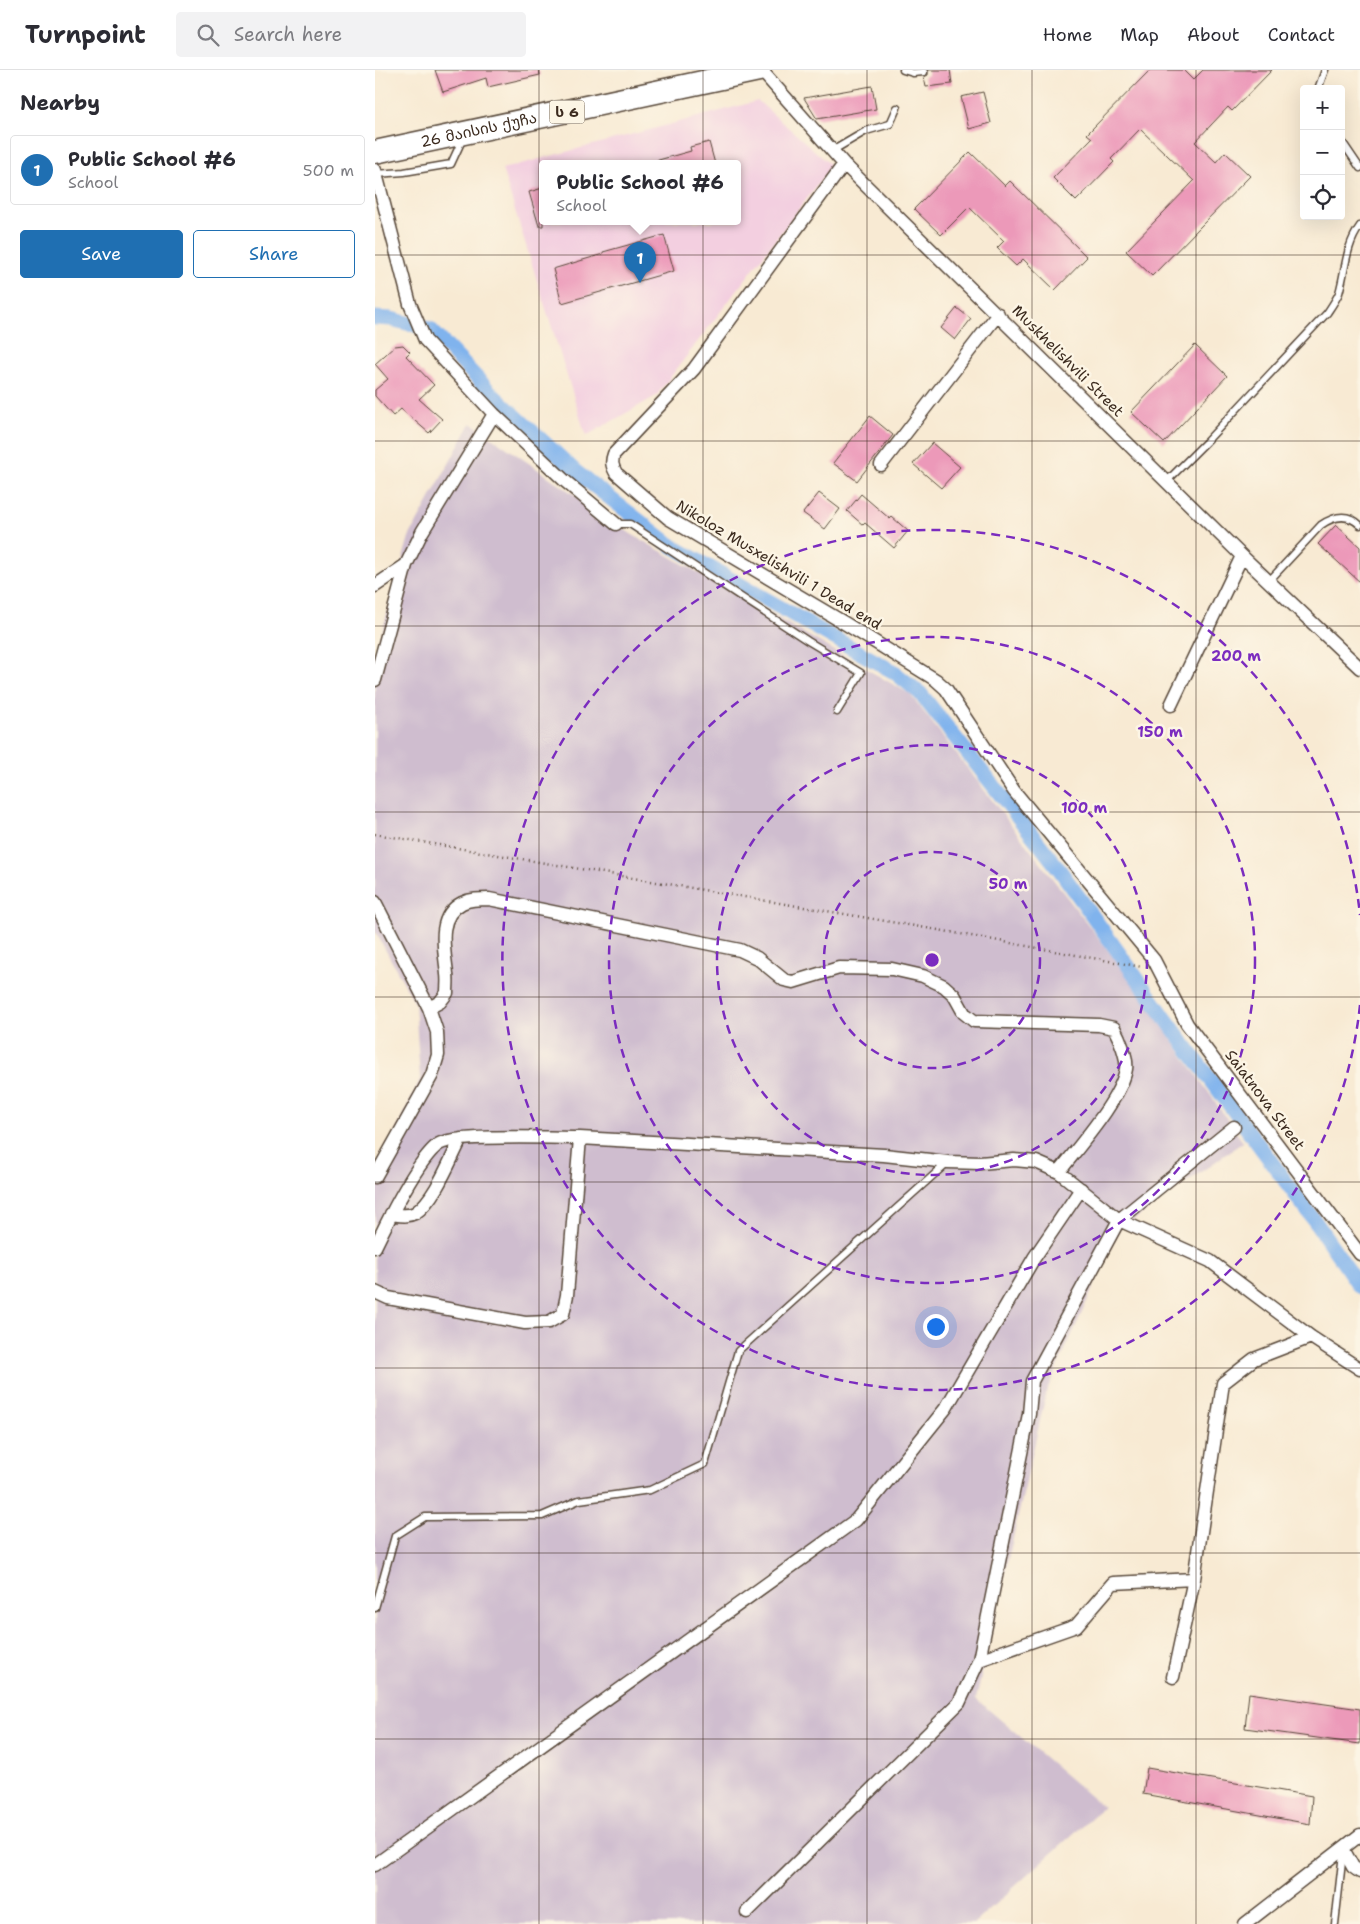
<!DOCTYPE html>
<meta charset="utf-8">
<style>
body{margin:0;font-family:"Shantell Sans","Noto Sans Georgian",sans-serif;background:#f2f2f3;color:#2b2b33}
.controls{position:absolute;right:15px;top:15px;display:grid;overflow:hidden;border-radius:5px;box-shadow:0 5px 20px #0002}
.controls button{width:45px;height:45px;display:grid;place-items:center;padding:0;border:0;border-bottom:1px solid #e1e1e2;background:#fff;color:#2b2b33;font:25px sans-serif}
.you{position:absolute;left:560px;top:1256px;width:18px;height:18px;margin:-12px;border:4px solid #fff;border-radius:50%;background:#1a73e8;box-shadow:0 0 0 8px #1a73e833}
.badge{display:grid;place-items:center;width:32px;height:32px;border-radius:50%;background:#1f6fb2;color:#fff;font-size:16px;font-weight:700}
.pin{position:absolute;translate:-50% -41px;filter:drop-shadow(0 1px 2px #0008)}
.pin::after{content:'';position:absolute;top:26px;width:18px;height:15px;background:inherit;clip-path:polygon(0 0,100% 0,50% 100%)}
.popup{position:absolute;left:164px;top:90px;width:202px;height:65px;box-sizing:border-box;display:grid;place-content:center;border-radius:5px;background:#fff;filter:drop-shadow(0 1px 4px #0005);font-size:16px;white-space:nowrap;color:#7c7c81}
.popup b{font-size:19px;color:#2b2b33}
.popup::after{content:'';position:absolute;left:50%;top:100%;margin-left:-10px;border:10px solid transparent;border-top-color:#fff}
.list{margin:0;padding:0;list-style:none}
h2{display:flex;justify-content:space-between;align-items:center;height:65px;margin:0;padding:0 20px;font-size:21px}
h2 small{font-size:16px;font-weight:400;color:#7c7c81}
.list li{display:grid;grid-template-columns:32px 1fr auto;gap:15px;align-items:center;box-sizing:border-box;height:70px;margin:0 10px 10px;padding:0 10px;border:1px solid #e1e1e2;border-radius:5px}
.list b{display:block;font-size:19px;white-space:nowrap}
.list p{margin:0;font-size:16px;white-space:nowrap;color:#7c7c81}
.list em{font-size:16px;font-style:normal;color:#7c7c81}
.actions{display:flex;gap:10px;padding:15px 20px}
.actions a{flex:1;padding:11px 0;border:1px solid #1f6fb2;border-radius:5px;text-align:center;font-size:18px;color:#1f6fb2}
.actions .main{background:#1f6fb2;color:#fff}
.icon{flex:none;width:28px;height:28px;fill:none;stroke:currentColor;stroke-width:2;stroke-linecap:round;stroke-linejoin:round}
.map{position:relative;flex:none;width:985px;height:1854px;overflow:hidden}
header{display:flex;align-items:center;gap:30px;box-sizing:border-box;height:70px;padding:0 25px;background:#fff;border-bottom:1px solid #e1e1e2}
header strong{font-size:24px}
nav{display:flex;gap:28px;margin-inline-start:auto;font-size:18px}
.search{width:350px;height:45px;background:#f2f2f3;display:flex;align-items:center;gap:12px;box-sizing:border-box;padding:0 18px;border-radius:5px;color:#7c7c81;font-size:19px}
main{display:flex}
aside{flex:1;background:#fff}
.map>svg:first-child{display:block}
</style>
<header>
<strong>Turnpoint</strong>
<div class="search"><svg class="icon" aria-label="search" viewBox="0 0 24 24"><circle cx="10" cy="10" r="6"/><path d="M15 15l6 6"/></svg>Search here</div>
<nav><a>Home</a><a>Map</a><a>About</a><a>Contact</a></nav>
</header>
<main>
<aside>
<h2>Nearby<small></small></h2>
<ul class="list">
<li><span class="badge">1</span><div><b>Public School #6</b><p>School</p></div><em>500 m</em></li>
</ul>
<div class="actions"><a class="main">Save</a><a>Share</a></div>
</aside>
<div class="map">
<svg width="985" height="1854" viewBox="0 0 985 1854">
<rect width="100%" height="100%" fill="#fcf5e5"/>
<filter id="ink" filterUnits="userSpaceOnUse"><feTurbulence type="fractalNoise" baseFrequency=".02" numOctaves="2"/><feDisplacementMap in="SourceGraphic" scale="10" xChannelSelector="R" yChannelSelector="G"/><feConvolveMatrix kernelMatrix="1 2 1 2 8 2 1 2 1" color-interpolation-filters="sRGB"/></filter>
<filter id="wash" filterUnits="userSpaceOnUse"><feTurbulence type="fractalNoise" baseFrequency=".0096" numOctaves="4" result="noise"/><feDisplacementMap in="SourceGraphic" scale="20" xChannelSelector="R" yChannelSelector="G"/><feGaussianBlur stdDeviation="1.12" result="paint"/><feColorMatrix in="noise" values="0 0 0 0 0 0 0 0 0 0 0 0 0 0 0 0 0 1.4 0 .05"/><feComposite in="paint" operator="in"/></filter>
<g filter="url(#wash)">
<rect width="100%" height="100%" fill="#f8ead3"/>
<path fill="#f3cfe0" fill-rule="evenodd" d="M383 31 457 96 281 326 211 366 127 99ZM168 94H362V152H168Z"/>
<path fill="#cfbdcf" d="M96 353 256 464 535 624 752 905 868 1072 744 1160 672 1320 601 1629 728 1737 598 1854H0V1107L45 1009 40 933 0 861V586L34 467Z"/>
<g fill="none" stroke-linecap="round" stroke-linejoin="round">
<path stroke="#80b3ed" stroke-width="15" d="M0 248 16 249 55 259 118 325 201 402 297 476 519 602 545 623 684 799 799 960 937 1147 985 1217"/>
</g>
<g id="blocks">
<path fill="#ec99b9" d="M60 0H164L165 5 113 17 111 8 68 22Z
M553 0H575L577 14 551 17 549 7 553 5Z
M775 0H808L818 10 828 0H897L857 41 853 37 820 72 841 92 850 82 875 106 777 206 751 181 819 111 765 59 736 89 739 92 701 131 678 108 717 68 712 64Z
M497 16 501 39 442 49 429 28Z
M608 22 616 53 594 59 586 27Z
M334 72 340 94H281L280 91 316 81 315 77Z
M595 82 630 116 635 111 712 187 680 220 648 189 641 196 622 178 629 171 594 137 566 165 539 139Z
M168 118V156H164L154 122Z
M289 165 299 201 187 233 178 199 228 184V182Z
M582 238 596 249 580 270 566 258Z
M28 275 35 282 31 286 59 315 44 329 67 349 54 363 26 339 18 346 0 326V320L13 309 0 294 20 276Z
M820 275 852 306 789 373 756 342Z
M495 346 518 365 482 411 458 393Z
M557 373 585 397 566 418 538 394Z
M444 423 465 439 450 459 428 443Z
M486 424 515 449 517 447 533 461 519 478 490 453 488 455 472 441Z
M961 455 985 477V512L943 474Z
M874 1623 985 1639V1674L870 1658Z
M772 1698 937 1726 935 1754 768 1724Z"/>
</g>
</g>
<g filter="url(#ink)">
<use href="#blocks" fill-opacity="0" stroke="#574739" stroke-width="1"/>
<g fill="none" stroke-linecap="round" stroke-linejoin="round">
<g stroke="#574739" stroke-width="9">
<path id="lane" d="M528 0 538 3 549 2
M943 19 950 0
M966 70 985 98
M457 81 491 61 515 54 522 38
M1 104 29 102 76 94 88 68
M792 411 831 372 952 243C956 237 961 230 964 223 971 199 970 177 985 156
M241 454H255L433 571 486 603 462 642
M894 511 946 455C959 446 973 443 985 455
M0 1538 20 1466 50 1447 167 1446 204 1430 275 1420 330 1394 363 1281 572 1093
M960 1854 968 1783"/>
</g>
<g stroke="#574739" stroke-width="15">
<path id="street" d="M386 0 469 94 867 486 985 598
M469 94 319 299 239 384C236 392 237 396 241 403L293 448 471 554 561 610 571 619 639 721 779 890 812 954 985 1184
M0 100 35 234 50 270 119 344 190 411 241 454
M506 395 623 244
M0 516 31 495
M0 610 31 495 47 462 119 344
M796 635 867 486
M0 832 54 938 62 962 63 985 57 1005 0 1107
M54 938 65 932 72 923C72 917 73 910 72 904 70 881 60 847 87 833 95 829 105 829 114 829L365 880 382 888 409 910 418 912 464 898 517 899 548 906 569 916 579 925 589 943 599 951 724 955 739 958C744 967 753 988 751 999 746 1029 704 1076 684 1102
M16 1144C24 1145 32 1147 40 1143 60 1130 75 1090 86 1069
M0 1177C11 1154 44 1087 64 1074 80 1064 180 1068 205 1068
M0 1222 13 1228 150 1253 174 1252 188 1244 192 1225 205 1068 509 1085 573 1092 605 1093 639 1090 661 1092 684 1102 744 1150 835 1191 936 1267 985 1299
M604 1590 701 1556 738 1513 819 1509
M798 1607 819 1509 848 1313 879 1289 936 1267
M968 1779 978 1797 985 1802
M0 1795 481 1450 571 1338 659 1188 706 1119
M372 1842 584 1633 604 1590 654 1344 657 1311 744 1150 859 1057
M870 1854 985 1765"/>
</g>
<g stroke="#574739" stroke-width="25">
<g id="highway">
<path id="s1" d="M0 82 384 0"/>
</g>
</g>
<path stroke="#574739" stroke-width="2.5" stroke-dasharray="1 4" stroke-linecap="butt" d="M0 764 569 861 767 897"/>
<use href="#lane" stroke="#fff" stroke-width="6"/>
<use href="#street" stroke="#fff" stroke-width="12"/>
<use href="#highway" stroke="#fff" stroke-width="22"/>
</g>
</g>
<path fill="none" stroke="#3b2a1e" stroke-width="1" stroke-opacity="0.55" d="M164 0V1854M328 0V1854M492 0V1854M657 0V1854M821 0V1854M0 185H985M0 371H985M0 556H985M0 742H985M0 927H985M0 1112H985M0 1298H985M0 1483H985M0 1669H985"/>
<g fill="none" stroke="#7b2cbf" stroke-width="2.5" stroke-dasharray="9 6">
<circle cx="557" cy="890" r="108"/>
<circle cx="557" cy="890" r="215"/>
<circle cx="557" cy="890" r="323"/>
<path d="M985 935A430 430 0 1 1 985 845"/>
</g>
<g text-anchor="middle" dominant-baseline="central" stroke-width="5" stroke-linejoin="round" paint-order="stroke">
<rect fill="#fcf5e5" stroke="#75675a" stroke-width="1" x="174.5" y="30.5" width="35" height="23" rx="4"/>
<g font-size="14" font-weight="bold" fill="#3b2a1e">
<text x="192" y="42">ს 6</text>
</g>
<g font-size="15" fill="#3b2a1e" stroke="#fcf5e5">
<text stroke="none"><textPath href="#s1" startOffset="106">26 მაისის ქუჩა</textPath></text>
<text transform="translate(693 291) rotate(45)">Muskhelishvili Street</text>
<text transform="translate(404 495) rotate(31)">Nikoloz Musxelishvili 1 Dead end</text>
<text transform="translate(890 1030) rotate(53)">Saiatnova Street</text>
</g>
</g>
<circle cx="557" cy="890" r="8" fill="#7b2cbf" stroke="#fcf5e5" stroke-width="2.5"/>
<g font-size="15" text-anchor="middle" font-weight="bold" fill="#7b2cbf" stroke="#fcf5e5" stroke-width="5" stroke-linejoin="round" paint-order="stroke">
<text x="861" y="591">200 m</text>
<text x="785" y="667">150 m</text>
<text x="709" y="743">100 m</text>
<text x="633" y="819">50 m</text>
</g>
</svg>
<div class="controls">
<button>+</button>
<button>−</button>
<button><svg class="icon" aria-label="locate" viewBox="0 0 24 24"><circle cx="12" cy="12" r="6"/><path d="M12 2v4M12 18v4M2 12h4M18 12h4"/></svg></button>
</div>
<div class="you"></div>
<div class="pin badge" style="left:265px;top:213px">1</div>
<div class="popup"><b>Public School #6</b>School</div>
</div>
</main>
